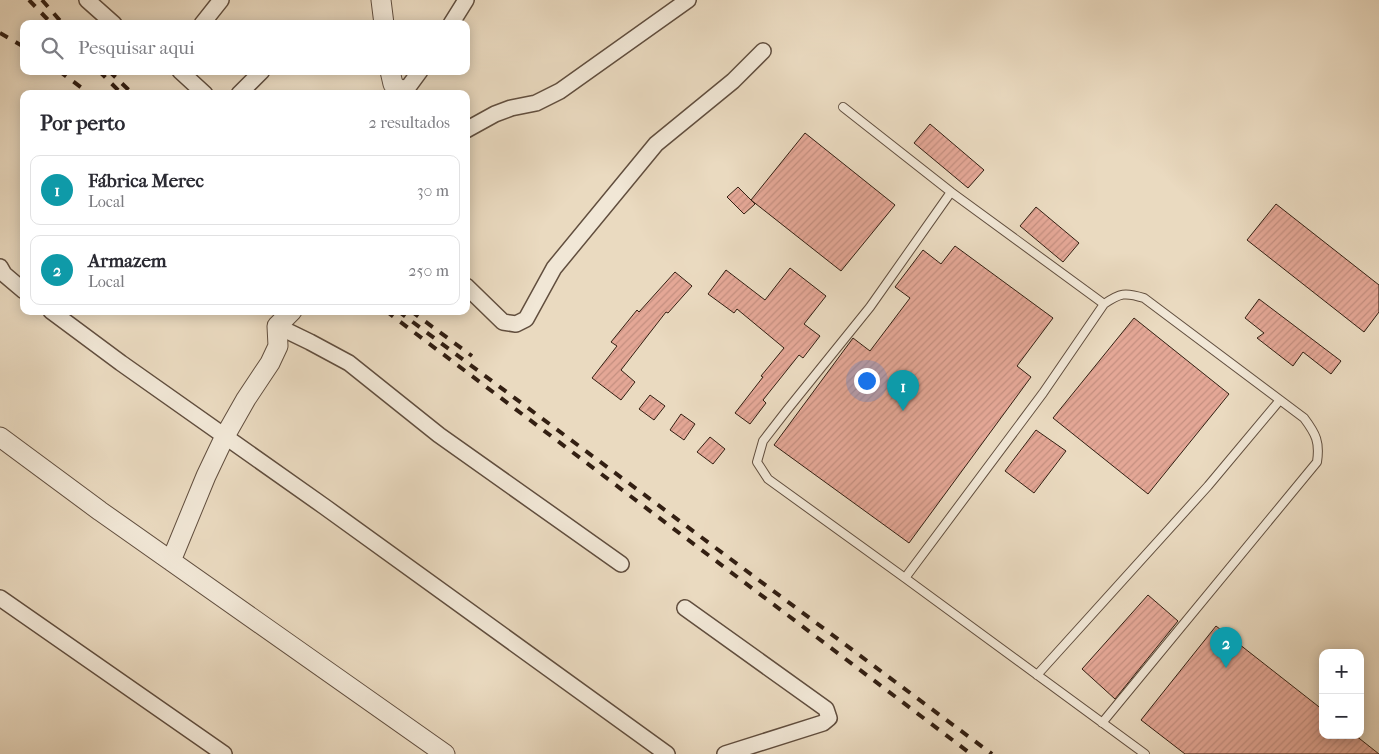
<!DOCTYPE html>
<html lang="pt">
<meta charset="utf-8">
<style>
body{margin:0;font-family:"IM FELL French Canon",serif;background:#f2f2f3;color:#2b2b33}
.controls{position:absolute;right:15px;bottom:15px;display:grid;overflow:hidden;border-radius:10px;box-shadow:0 2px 12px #0003}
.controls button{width:45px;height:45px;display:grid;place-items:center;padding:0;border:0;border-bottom:1px solid #e1e1e2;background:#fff;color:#2b2b33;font:25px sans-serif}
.you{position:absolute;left:866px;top:380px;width:18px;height:18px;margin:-12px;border:4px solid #fff;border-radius:50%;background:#1a73e8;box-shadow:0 0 0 8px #1a73e833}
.badge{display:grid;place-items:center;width:32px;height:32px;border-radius:50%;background:#111827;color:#fff;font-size:16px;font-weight:700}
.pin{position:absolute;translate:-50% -41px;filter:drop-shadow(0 1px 2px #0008)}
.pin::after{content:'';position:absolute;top:26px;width:18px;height:15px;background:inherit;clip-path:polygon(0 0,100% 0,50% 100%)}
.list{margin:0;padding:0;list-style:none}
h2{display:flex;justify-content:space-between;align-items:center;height:65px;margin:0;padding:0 20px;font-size:21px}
h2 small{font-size:16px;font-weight:400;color:#7c7c81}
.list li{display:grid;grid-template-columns:32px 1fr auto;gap:15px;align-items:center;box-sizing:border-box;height:70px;margin:0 10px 10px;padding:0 10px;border:1px solid #e1e1e2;border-radius:10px}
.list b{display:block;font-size:19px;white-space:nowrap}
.list p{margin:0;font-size:16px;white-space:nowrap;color:#7c7c81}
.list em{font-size:16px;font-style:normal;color:#7c7c81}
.icon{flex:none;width:28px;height:28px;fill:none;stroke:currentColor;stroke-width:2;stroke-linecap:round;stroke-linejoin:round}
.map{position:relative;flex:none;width:1379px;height:754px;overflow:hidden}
.search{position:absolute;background:#fff;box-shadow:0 2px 12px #0003;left:20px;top:20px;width:450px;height:55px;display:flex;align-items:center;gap:12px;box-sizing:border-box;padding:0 18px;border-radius:10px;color:#7c7c81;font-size:19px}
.panel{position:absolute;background:#fff;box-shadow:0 2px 12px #0003;left:20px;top:90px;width:450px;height:225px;border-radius:10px}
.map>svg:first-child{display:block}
</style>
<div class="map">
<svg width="1379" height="754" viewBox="0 0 1379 754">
<defs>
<pattern id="building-hatch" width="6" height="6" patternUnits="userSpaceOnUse" patternTransform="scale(1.25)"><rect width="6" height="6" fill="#e4a796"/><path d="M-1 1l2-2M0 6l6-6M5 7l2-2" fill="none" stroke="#c48f80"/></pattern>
</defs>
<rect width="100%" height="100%" fill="#eadac0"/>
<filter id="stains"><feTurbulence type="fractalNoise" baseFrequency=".004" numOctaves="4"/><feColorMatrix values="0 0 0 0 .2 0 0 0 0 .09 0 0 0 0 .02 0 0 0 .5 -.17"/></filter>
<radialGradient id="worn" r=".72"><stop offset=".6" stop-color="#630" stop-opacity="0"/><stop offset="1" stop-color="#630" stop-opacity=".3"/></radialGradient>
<path fill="url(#building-hatch)" stroke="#331f12" d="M930 124 984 170 968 188 914 143Z
M805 133 895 205 841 271 751 200Z
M738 187 755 204 744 214 727 197Z
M1276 204 1379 285V312L1364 332 1247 240Z
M1036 207 1079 243 1063 262 1020 226Z
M955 246 1053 318 1017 366 1031 377 909 543 774 445 853 338 870 351 910 298 895 287 923 250 941 264Z
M790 268 826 296 804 324 820 336 803 358 799 355 763 400 766 403 750 424 735 413 763 377 761 376 784 348 737 309 734 313 708 294 726 270 765 300Z
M675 272 692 286 668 313 666 312 621 370 635 382 621 400 592 378 617 346 611 342 637 310 639 312Z
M1259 299 1341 361 1331 374 1303 352 1293 366 1257 338 1264 333 1245 318Z
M1134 318 1229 394 1148 494 1053 418Z
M650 395 665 406 654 420 639 409Z
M681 414 695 424 684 440 670 430Z
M1036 430 1066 451 1034 493 1005 471Z
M710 437 725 449 713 464 697 452Z
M1148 595 1178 621 1115 699 1082 669Z
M1216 626 1323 710V735H1355L1379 754H1185L1141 720Z"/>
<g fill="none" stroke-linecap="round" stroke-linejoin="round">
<g stroke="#614e3e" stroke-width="10">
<path id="service" d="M843 107 951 192 1104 304
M951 192 870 307 787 410 763 441 757 462 768 479 905 578 1145 754
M905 578 1043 393 1104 304C1120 293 1125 292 1144 298L1304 418C1316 434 1320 442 1317 462L1102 723
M1037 675 1208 486 1280 400"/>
</g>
<g stroke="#614e3e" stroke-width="18">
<path id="minor" d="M87 0 114 24
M202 24 221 0
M451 24 466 0
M180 71 205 94
M399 90 409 86 420 71
M239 94 262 71
M466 130 495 114 511 108 536 103 560 91 688 0
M0 267 4 274 24 291
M466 286 503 322 516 324 526 319 554 268 656 144 733 81 763 51
M51 311 121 363 325 507 667 754
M277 326 310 342 349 363 439 435 621 564
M0 598 224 754
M685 608 826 709 829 718 823 723 725 754"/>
</g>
<g stroke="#614e3e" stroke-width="21">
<path id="tertiary" d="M381 0 384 24
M390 71 393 84 399 90V94
M0 437 100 511 445 754
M171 561 206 476 225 436 246 399 270 363 278 346 277 326 292 311"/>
</g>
<use href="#service" stroke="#f1e7d6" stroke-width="8"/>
<use href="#minor" stroke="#f1e7d6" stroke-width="15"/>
<use href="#tertiary" stroke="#f1e7d6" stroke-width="19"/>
<path stroke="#331f12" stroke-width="4" stroke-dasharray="9 9" stroke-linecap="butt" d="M29 0 52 24
M42 0 63 24
M0 33 24 47
M59 71 90 94
M99 71 122 94
M109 71 133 94
M386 311 971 754
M398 311 992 754
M411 311 472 356"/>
</g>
<rect width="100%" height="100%" filter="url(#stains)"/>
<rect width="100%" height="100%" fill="url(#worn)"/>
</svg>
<div class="controls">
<button>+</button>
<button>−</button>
</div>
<div class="you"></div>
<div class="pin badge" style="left:903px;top:411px;background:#0f9aa8">1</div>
<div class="pin badge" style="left:1226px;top:668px;background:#0f9aa8">2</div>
<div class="search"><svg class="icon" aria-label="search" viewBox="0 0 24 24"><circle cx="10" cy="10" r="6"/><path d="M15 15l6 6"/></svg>Pesquisar aqui</div>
<section class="panel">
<h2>Por perto<small>2 resultados</small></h2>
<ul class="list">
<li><span class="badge" style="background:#0f9aa8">1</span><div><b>Fábrica Merec</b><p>Local</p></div><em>30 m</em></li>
<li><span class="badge" style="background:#0f9aa8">2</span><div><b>Armazem</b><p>Local</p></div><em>250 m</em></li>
</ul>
</section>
</div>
